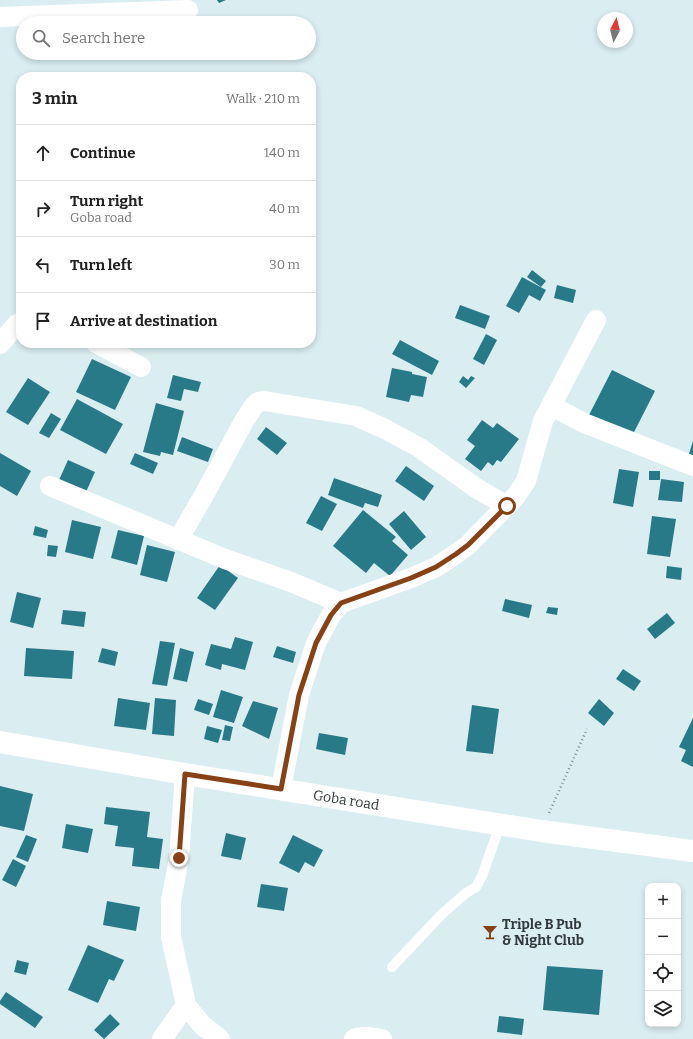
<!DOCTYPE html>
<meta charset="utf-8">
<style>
body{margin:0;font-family:Bitter,serif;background:#f6f6f6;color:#222}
.controls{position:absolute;right:12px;bottom:12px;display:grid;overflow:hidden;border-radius:8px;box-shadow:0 2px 6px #0003}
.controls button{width:36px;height:36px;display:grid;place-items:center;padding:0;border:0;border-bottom:1px solid #e0e0e0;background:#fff;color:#222;font:20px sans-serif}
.compass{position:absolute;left:597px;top:12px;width:36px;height:36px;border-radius:50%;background:#fff;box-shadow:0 2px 6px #0003;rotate:7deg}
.stop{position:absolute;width:12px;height:12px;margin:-9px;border:3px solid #864216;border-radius:50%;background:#fff}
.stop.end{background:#864216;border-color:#fff;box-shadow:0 1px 4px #0008}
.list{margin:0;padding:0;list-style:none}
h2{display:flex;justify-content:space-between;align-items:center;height:52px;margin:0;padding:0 16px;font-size:17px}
h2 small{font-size:13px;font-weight:400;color:#767676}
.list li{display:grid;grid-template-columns:26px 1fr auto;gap:12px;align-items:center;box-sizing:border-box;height:56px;padding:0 16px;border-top:1px solid #e0e0e0}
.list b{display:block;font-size:15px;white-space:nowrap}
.list p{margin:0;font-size:13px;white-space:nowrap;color:#767676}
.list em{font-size:13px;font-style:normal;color:#767676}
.icon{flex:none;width:22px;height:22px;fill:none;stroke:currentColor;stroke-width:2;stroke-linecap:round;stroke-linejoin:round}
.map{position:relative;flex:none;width:693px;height:1039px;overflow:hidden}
.search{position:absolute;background:#fff;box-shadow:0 2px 6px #0003;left:16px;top:16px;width:300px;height:44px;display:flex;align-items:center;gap:10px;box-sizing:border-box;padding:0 14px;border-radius:22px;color:#767676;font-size:15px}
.panel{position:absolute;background:#fff;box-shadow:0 2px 6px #0003;left:16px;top:72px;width:300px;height:276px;border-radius:16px}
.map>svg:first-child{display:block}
</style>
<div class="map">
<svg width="693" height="1039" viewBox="0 0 693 1039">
<rect width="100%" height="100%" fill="#daedf1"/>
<path fill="#297a89" d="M217 0H226L219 3Z
M532 270 546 281 541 287 527 277Z
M522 277 546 290 540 301 529 295 519 313 506 306Z
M557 285 576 290 573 303 554 298Z
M460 305 490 316 485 329 455 318Z
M486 334 497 340 484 365 473 359Z
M400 340 439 361 432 375 392 354Z
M92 359 131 377 115 410 76 392Z
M392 368 412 372V374L427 377 423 397 411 395 409 402 386 397Z
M612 370 655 391 632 436 589 415Z
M173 375 201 382 198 392 184 389 181 401 167 398Z
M463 376 468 380 471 376 475 378 466 388 459 382Z
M28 378 50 392 28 425 6 412Z
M77 399 123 424 106 454 60 430Z
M156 403 184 411 173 455 161 452 160 456 143 452Z
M51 413 61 419 49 438 39 433Z
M482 420 493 428 497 423 519 439 501 462 497 460 493 466 488 462 481 471 465 459 475 446 467 440Z
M266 427 287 443 277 455 257 439Z
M182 437 213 449 208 462 177 451Z
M693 441V458L688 457Z
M0 453 31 471 17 496 0 486Z
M135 453 158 463 153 474 130 464Z
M68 460 95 472 86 492 59 480Z
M406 466 434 486 424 501 395 481Z
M619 469 639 472 633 507 613 503Z
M649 471H660V480H649Z
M334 478 382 495 378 507 365 503 363 508 328 495Z
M661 479 684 482 682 502 658 500Z
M321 496 337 504 322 531 306 523Z
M363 510 396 537 392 541 408 555 390 576 374 563 366 573 333 546Z
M404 511 426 537 411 550 389 524Z
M652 516 676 519 670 557 647 554Z
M72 520 101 527 93 559 65 552Z
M35 526 48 530 46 538 33 535Z
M118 530 144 536 137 565 111 558Z
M48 545 58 546 56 557 47 556Z
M147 545 175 552 167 582 140 575Z
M220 565 238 578 215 610 197 598Z
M667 566 682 568 681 580 666 578Z
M17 592 41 598 33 628 10 622Z
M505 599 532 605 529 618 502 611Z
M548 607 558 608 557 615 546 613Z
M63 610 86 612 84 627 61 624Z
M667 613 675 623 655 639 647 629Z
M235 637 253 642 245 670 222 664 221 670 205 665 211 644 231 649Z
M160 641 175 643 167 686 152 684Z
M277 646 296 652 293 663 273 657Z
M26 648 74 651 72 679 24 676Z
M102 648 118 652 115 666 98 662Z
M180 648 194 652 187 682 173 679Z
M623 669 641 681 634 691 616 679Z
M221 690 243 697 234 723 213 717Z
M118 698 150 703 146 730 114 726Z
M155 698 176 700 174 736 152 734Z
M198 699 213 704 209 715 194 710Z
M599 699 614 713 604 726 588 713Z
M253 701 278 708 269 739 242 726Z
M472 705 499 709 493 754 466 751Z
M693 718V767L681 761 686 750 679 747Z
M225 725 233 727 230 741 222 740Z
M207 726 222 730 218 743 204 739Z
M319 733 348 738 345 755 316 749Z
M0 786 33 794 24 831 0 826Z
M106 807 150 812 147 837 163 839 159 869 132 866 134 848 115 846 118 826 104 824Z
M66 824 93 829 88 853 62 848Z
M226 833 246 838 241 860 221 856Z
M26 835 37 839 28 862 16 857Z
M293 835 323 850 314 867 305 862 299 873 279 863Z
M13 859 26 866 16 887 2 880Z
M261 884 288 888 284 911 257 907Z
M107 901 140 907 136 931 103 925Z
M88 945 124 960 114 981 109 979 98 1003 68 990Z
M17 960 29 963 26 975 14 972Z
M547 966 603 970 599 1015 543 1010Z
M6 992 43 1017 35 1028 0 1004V1001Z
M110 1014 120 1024 104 1039 94 1030Z
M499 1016 524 1019 522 1035 497 1032Z"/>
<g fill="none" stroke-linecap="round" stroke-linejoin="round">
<path stroke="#818d90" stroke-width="2.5" stroke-dasharray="1 3" stroke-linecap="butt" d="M549 813 587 729"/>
<path stroke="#fff" stroke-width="10" d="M392 967 441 915 466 893 476 887 482 876 500 825"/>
<path stroke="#fff" stroke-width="20" d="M0 17 188 10
M96 343 141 367
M0 344 17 324 21 323
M552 406 584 423 693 466
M50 486 225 559 291 582 341 603
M178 540 204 495 244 421 254 406 258 402 264 401 356 416 385 429 420 448 476 488 507 506
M185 774 179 858 171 901V937L186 1005 202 1025 220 1039
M281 789 299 695 316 643 331 615 341 603 411 578 436 567 456 554 468 545 516 496 526 481 543 421 596 320
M162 1039 186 1005
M354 1039C362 1035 373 1038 382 1039"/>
<path stroke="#fff" stroke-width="22" id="s1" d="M0 742 185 774 541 831 693 851"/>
</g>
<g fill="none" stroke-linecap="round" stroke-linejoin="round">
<path stroke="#864216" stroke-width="5" d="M179 858 185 774 281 789 299 695 316 643 331 615 341 603 411 578 436 567 456 554 468 545 507 506"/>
</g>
<defs>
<g id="bar-bare" transform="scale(1.2)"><path d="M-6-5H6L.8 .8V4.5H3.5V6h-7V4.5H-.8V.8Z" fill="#864216" stroke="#daedf1" stroke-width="2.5" paint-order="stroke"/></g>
</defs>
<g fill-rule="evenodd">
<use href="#bar-bare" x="490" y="932"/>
</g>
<g text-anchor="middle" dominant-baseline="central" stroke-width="4" stroke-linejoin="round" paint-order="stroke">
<g font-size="14" fill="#333a3b" stroke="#daedf1">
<text stroke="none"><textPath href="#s1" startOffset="351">Goba road</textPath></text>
</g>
<g font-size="14" font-weight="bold" fill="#333a3b" stroke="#daedf1" text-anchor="start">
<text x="502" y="924">Triple B Pub<tspan x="502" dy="16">&amp; Night Club</tspan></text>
</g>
</g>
</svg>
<div class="controls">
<button>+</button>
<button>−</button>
<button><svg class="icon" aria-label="locate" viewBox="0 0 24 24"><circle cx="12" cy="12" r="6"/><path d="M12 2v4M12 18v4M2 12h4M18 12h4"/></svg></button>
<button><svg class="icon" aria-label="layers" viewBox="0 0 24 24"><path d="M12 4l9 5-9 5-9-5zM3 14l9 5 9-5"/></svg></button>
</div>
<svg class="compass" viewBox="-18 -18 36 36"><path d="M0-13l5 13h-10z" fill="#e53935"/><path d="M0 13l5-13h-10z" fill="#767676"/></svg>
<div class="stop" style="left:507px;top:506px"></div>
<div class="stop end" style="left:179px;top:858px"></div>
<div class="search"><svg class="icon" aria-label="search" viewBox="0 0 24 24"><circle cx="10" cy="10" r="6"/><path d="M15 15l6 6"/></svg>Search here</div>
<section class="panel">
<h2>3 min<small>Walk · 210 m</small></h2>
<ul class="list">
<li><svg class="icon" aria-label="ahead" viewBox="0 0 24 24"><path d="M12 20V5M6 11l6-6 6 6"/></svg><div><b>Continue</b></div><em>140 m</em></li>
<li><svg class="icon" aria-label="right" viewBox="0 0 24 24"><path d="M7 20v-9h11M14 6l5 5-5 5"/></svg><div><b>Turn right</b><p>Goba road</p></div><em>40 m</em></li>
<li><svg class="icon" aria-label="left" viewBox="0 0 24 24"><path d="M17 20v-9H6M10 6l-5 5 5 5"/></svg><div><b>Turn left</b></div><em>30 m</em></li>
<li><svg class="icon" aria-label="arrive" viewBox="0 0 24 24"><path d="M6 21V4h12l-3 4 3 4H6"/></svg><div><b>Arrive at destination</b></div></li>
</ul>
</section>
</div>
